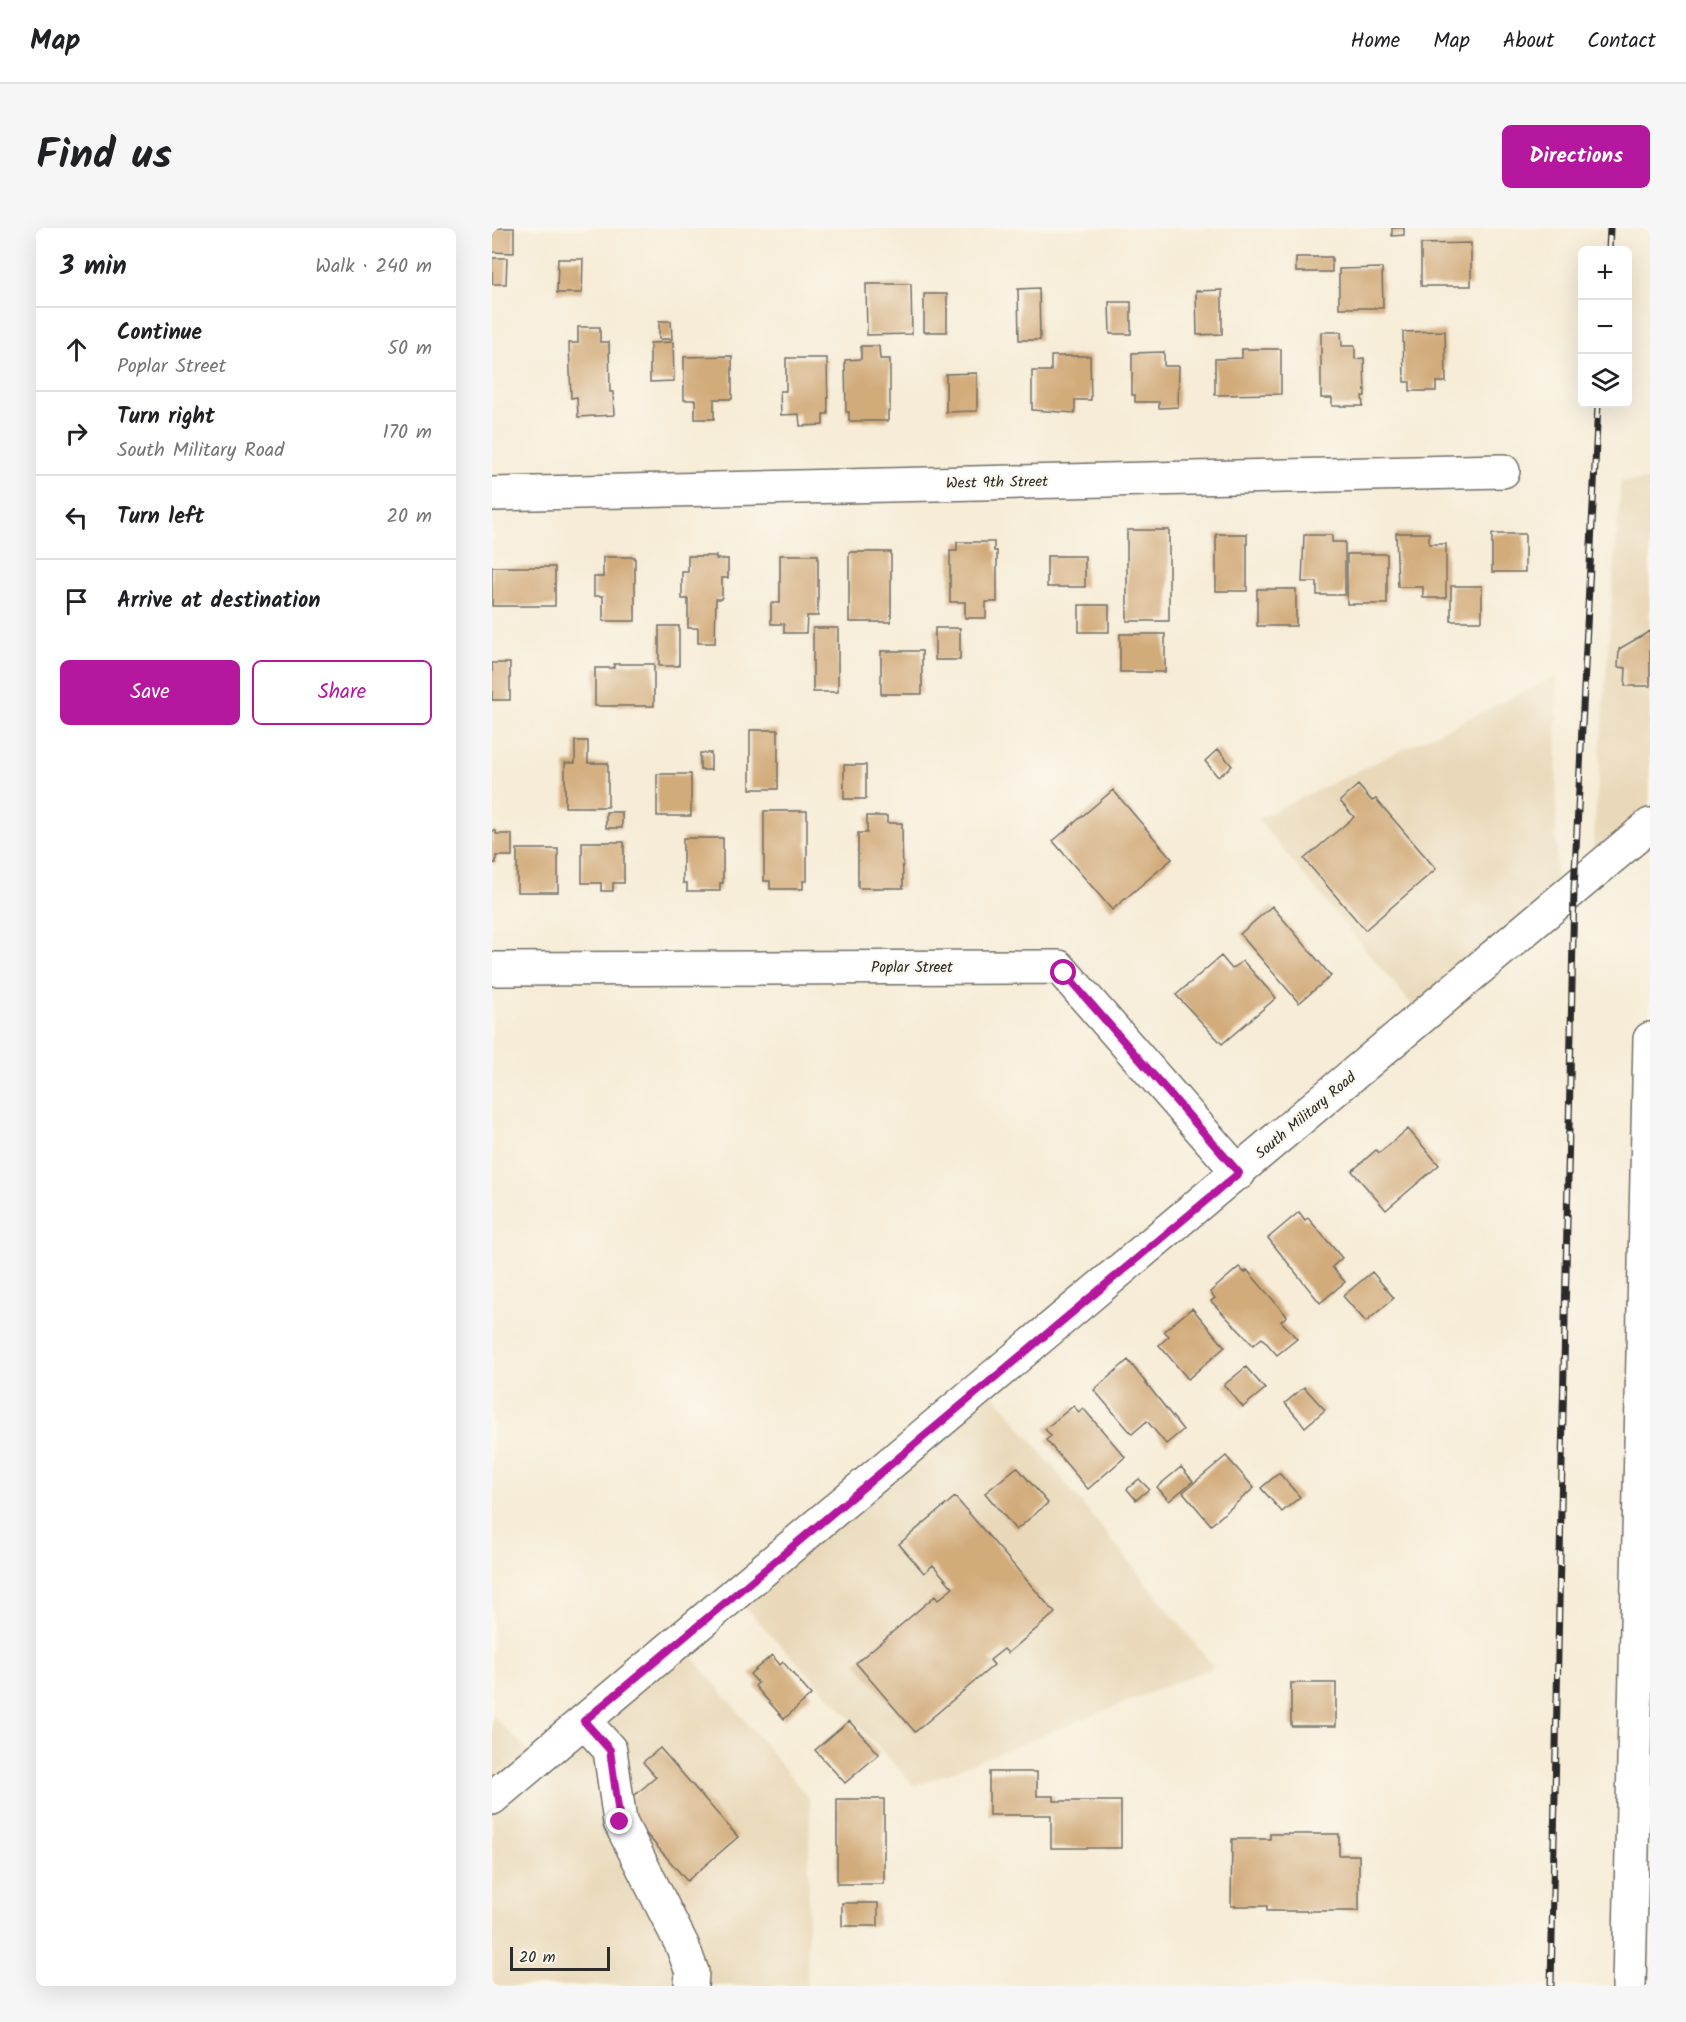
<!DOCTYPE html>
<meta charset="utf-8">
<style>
body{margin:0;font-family:Kalam,sans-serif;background:#f6f6f6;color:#202124}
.controls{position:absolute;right:18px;top:18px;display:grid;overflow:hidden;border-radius:9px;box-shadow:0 6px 24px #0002}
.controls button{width:54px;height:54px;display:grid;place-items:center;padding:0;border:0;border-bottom:2px solid #e0e0e0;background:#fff;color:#202124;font:30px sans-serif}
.scale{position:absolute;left:18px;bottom:15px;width:100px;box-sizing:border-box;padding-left:6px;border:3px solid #2b2b2b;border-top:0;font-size:16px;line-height:21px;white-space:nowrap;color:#2b2b2b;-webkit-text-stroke:4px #fbf7ec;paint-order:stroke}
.stop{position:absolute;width:18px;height:18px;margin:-14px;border:4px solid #b5179e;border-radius:50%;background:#fff}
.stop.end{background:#b5179e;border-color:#fff;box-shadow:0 2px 6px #0008}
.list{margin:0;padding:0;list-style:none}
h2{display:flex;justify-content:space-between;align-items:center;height:78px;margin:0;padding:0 24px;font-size:26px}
h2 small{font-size:20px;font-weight:400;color:#757577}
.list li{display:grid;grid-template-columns:39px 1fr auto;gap:18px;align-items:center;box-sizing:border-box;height:84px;padding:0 24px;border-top:2px solid #e0e0e0}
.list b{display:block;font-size:22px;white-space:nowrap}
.list p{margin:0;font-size:20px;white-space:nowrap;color:#757577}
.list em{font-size:20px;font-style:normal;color:#757577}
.actions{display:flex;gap:12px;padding:18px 24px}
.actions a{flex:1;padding:14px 0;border:2px solid #b5179e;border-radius:9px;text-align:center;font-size:21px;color:#b5179e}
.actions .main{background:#b5179e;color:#fff}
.icon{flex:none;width:33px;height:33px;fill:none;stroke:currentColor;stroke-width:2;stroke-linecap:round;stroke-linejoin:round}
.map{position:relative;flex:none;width:1158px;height:1758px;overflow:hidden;border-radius:9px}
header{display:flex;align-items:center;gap:36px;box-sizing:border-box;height:84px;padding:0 30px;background:#fff;border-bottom:2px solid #e0e0e0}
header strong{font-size:28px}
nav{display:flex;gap:33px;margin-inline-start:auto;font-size:21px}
.intro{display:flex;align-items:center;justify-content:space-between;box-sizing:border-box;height:144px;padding:0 36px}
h1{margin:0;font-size:42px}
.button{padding:15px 27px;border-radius:9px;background:#b5179e;color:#fff;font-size:21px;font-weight:700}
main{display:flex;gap:36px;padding:0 36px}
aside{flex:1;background:#fff;border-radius:9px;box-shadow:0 6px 24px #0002}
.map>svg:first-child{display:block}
</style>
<header>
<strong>Map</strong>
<nav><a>Home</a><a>Map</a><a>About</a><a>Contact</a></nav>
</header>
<div class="intro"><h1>Find us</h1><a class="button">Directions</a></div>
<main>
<aside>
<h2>3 min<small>Walk · 240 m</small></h2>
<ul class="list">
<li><svg class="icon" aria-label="ahead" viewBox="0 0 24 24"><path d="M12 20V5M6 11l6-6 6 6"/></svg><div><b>Continue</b><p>Poplar Street</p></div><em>50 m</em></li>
<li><svg class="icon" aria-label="right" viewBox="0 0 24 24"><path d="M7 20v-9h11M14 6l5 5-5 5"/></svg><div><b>Turn right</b><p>South Military Road</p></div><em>170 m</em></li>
<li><svg class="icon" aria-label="left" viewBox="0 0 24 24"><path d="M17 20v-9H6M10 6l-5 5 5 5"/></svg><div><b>Turn left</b></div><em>20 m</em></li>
<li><svg class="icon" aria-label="arrive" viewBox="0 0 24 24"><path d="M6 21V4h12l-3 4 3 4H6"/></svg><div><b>Arrive at destination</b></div></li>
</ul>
<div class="actions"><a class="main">Save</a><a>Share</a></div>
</aside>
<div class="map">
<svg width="1158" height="1758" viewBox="0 0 1158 1758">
<rect width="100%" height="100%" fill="#fbf7ec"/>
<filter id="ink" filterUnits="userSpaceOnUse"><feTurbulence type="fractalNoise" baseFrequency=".0167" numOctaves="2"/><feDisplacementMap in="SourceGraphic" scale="12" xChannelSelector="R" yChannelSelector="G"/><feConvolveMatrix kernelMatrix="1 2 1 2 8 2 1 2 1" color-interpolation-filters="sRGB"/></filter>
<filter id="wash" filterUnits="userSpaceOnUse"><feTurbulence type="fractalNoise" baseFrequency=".008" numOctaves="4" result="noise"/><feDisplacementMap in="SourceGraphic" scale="24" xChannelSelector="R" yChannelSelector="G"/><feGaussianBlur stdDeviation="1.35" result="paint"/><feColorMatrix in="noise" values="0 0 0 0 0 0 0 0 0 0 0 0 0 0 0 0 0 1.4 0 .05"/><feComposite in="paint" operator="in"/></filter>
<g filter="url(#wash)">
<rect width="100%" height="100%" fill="#f6ecd7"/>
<path fill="#e9d9ba" d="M1158 252V597L1099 647 1129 253Z
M1065 448 1064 677 930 789 765 591Z
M494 1156 722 1439 423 1558 242 1368Z
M188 1413 318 1572 315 1758H0V1488L46 1532Z"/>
<g id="blocks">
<path fill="#d2ab7a" d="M0 0H22V25L0 24Z
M900 0H912V7L900 8Z
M979 15V58H929V16Z
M804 29H840V44H804Z
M0 30H15L14 56H0Z
M66 31H91L90 65H65Z
M890 40 891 80H847V41Z
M374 56H419L420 106 375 107Z
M547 60 548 112H527L526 61Z
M730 62V106L705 107 704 63Z
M432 66H455V104H432Z
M617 74H639V106H618Z
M167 93H179L180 111H167Z
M86 99H108V114H117L118 164H121L122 187 86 189 85 169 79 170 77 115H86Z
M953 103 954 154H944V163H918V154H912L911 104Z
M829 104H849L850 118H863V131L872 130 873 168H870L871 178H840V170H829Z
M181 114 182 153 158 154V115Z
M369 118H387L388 131H398V183H396V193H357V184H354L353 132 369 131Z
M750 121H789V166L723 167V131L750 130Z
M672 124V138H687L686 179 667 180V174H643V167H640V125Z
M240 128V171H222V191H203V172H192V129Z
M559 128H598L599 172H583V185L540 182V143H559Z
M294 130H335L336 186H331V197L308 198 307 186 289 187 288 163H294Z
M485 145V183L454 184V146Z
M635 302H677V393H635Z
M904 305H937V316H954V370H931V359H906Z
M724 306H755V363H724Z
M1000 306H1033V344H1000Z
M812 307H840V314H853V367H825V354H810Z
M465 314H502V323H505V374H494V390H473V374H458V323H465Z
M357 324H399V394H357Z
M855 326H895V376H855Z
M288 327H326V388H315L314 405H292V396H279V375H288Z
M196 328H224V331H236V350H230V371H224L223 415H206V400H196V371H190V344H196Z
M555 328H593V359H555Z
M111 329H143V393H111V368H102V349H111Z
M0 339H63V378H0Z
M959 358H990V393H959Z
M765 361H804V398H765Z
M587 377H617V404H587Z
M167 398H187V438H167Z
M321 400H346V464H321Z
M443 400H468V432H443Z
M1158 403V458H1133L1134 440 1126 439 1127 421Z
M628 406H673V444H628Z
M389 423H430V466H389Z
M0 435H18V472H0Z
M122 436H162V478H103V440H122Z
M258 502H286V561H258Z
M83 513H96V535H116V579H73V535H83Z
M726 521 740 538 726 549 713 533Z
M208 525H219V542H208Z
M352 537H374V571H352Z
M165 546H199V588H165Z
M866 557 880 573 884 571 944 641 873 702 812 631 862 589 848 573Z
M621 562 680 631 620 682 561 613Z
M272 583H315V653H311V661H278V653H272Z
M114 584H130V600H114Z
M375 588H395V595H410L411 660H366V605H375Z
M0 603H4V606H20V628H4V635H0Z
M191 610H231V655H228V663H195V655H191Z
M90 614H132V655H121V663H109V655H90Z
M25 621H66V664H25Z
M780 678 839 748 807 775 748 706Z
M729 728 740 741 751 733 784 770 730 816 684 767Z
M916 901 947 937 894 982 860 943 884 922 887 925Z
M807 984 813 992 816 990 850 1030 840 1039 853 1054 828 1075 776 1010Z
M747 1039 753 1045 755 1042 795 1088 789 1093 805 1111 785 1127 770 1110 761 1117 719 1073 723 1070 718 1064Z
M880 1044 902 1070 874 1094 851 1068Z
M700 1080 733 1119 696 1151 667 1117 677 1108 672 1103Z
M636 1132 691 1202 674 1216 655 1193 640 1206 602 1162Z
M754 1139 773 1161 751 1179 732 1157Z
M812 1159 833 1182 813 1199 793 1175Z
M581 1178 587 1184 591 1180 633 1229 596 1261 554 1212 559 1208 553 1201Z
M734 1228 762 1260 719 1297 691 1264Z
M525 1239 556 1275 524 1302 493 1265Z
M689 1239 701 1253 677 1273 665 1259Z
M787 1245 808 1269 790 1284 769 1260Z
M647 1251 657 1261 644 1272 635 1261Z
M463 1269 563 1385 516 1425 512 1421 498 1432 502 1437 423 1504 364 1435 443 1368 446 1372 461 1360 441 1337 432 1345 407 1316Z
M280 1427 288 1437 291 1434 319 1467 292 1491 263 1458 266 1455 258 1446Z
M799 1455H844V1498H799Z
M357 1493 387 1526 353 1555 323 1522Z
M168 1520 246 1609 195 1653 130 1578 164 1549 151 1534Z
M497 1544H545V1568H562V1573H629V1620H559V1587H497Z
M345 1571H392V1656H345Z
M778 1606H847V1627H867V1683H775V1678H739L740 1611H778Z
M350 1675H386V1698H350Z"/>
</g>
</g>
<g filter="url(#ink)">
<use href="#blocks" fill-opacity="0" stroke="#726f67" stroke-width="1.5"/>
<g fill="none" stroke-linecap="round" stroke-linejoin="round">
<g stroke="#726f67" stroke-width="36">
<path id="minor" d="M0 266 1011 243
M0 741 567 739 747 945
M92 1493 118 1522 128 1594 190 1717 200 1744 199 1758
M1137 1758 1158 811"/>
</g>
<g stroke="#726f67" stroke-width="36">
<path id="major" d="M0 1570 1158 597"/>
</g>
<use href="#minor" stroke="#fff" stroke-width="33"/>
<use href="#major" stroke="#fff" stroke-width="33"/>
<g stroke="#2b2b2b" stroke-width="7">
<path id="rail" d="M1117 22 1118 0
M1059 1758 1082 662 1106 176"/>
</g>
<use href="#rail" stroke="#fbf7ec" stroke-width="4.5" stroke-dasharray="14" stroke-linecap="butt"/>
</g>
</g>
<g fill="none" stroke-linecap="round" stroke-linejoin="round" filter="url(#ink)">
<path stroke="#b5179e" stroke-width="8" d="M128 1594 118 1522 92 1493 747 945 572 745"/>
</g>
<g text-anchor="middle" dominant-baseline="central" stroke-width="4.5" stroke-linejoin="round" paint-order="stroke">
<g font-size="15" fill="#2b2b2b" stroke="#fbf7ec">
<text transform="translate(505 255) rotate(-1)">West 9th Street</text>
<text x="420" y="740">Poplar Street</text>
<text transform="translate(814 888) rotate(-40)">South Military Road</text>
</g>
</g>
</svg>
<div class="controls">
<button>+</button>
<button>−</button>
<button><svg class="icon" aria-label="layers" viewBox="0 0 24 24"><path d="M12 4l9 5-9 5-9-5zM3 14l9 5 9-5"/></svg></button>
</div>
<div class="scale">20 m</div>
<div class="stop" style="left:572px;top:745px"></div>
<div class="stop end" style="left:128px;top:1594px"></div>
</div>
</main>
